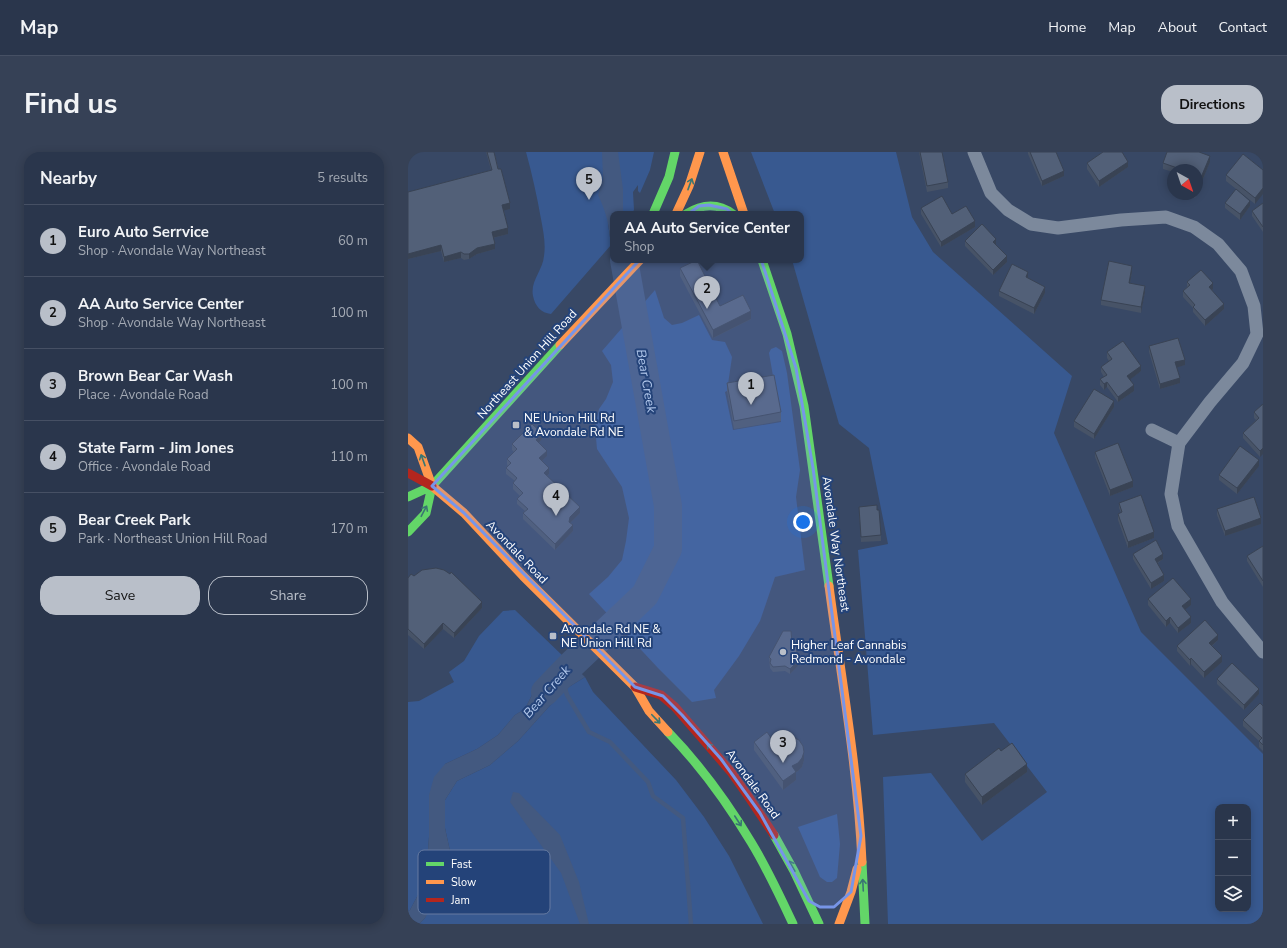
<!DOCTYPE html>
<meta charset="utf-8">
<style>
body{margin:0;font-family:"Nunito Sans",sans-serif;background:#364156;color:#f1f3f6}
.controls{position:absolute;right:12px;bottom:12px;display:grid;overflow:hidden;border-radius:8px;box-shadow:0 2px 10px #0003}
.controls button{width:36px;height:36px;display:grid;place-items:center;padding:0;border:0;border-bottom:1px solid #465064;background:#2a364c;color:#f1f3f6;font:20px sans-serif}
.compass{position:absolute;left:759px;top:12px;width:36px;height:36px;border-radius:50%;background:#2a364c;box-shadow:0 2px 10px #0003;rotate:140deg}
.you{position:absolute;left:395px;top:370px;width:14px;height:14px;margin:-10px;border:3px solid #fff;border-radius:50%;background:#1a73e8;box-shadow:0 0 0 6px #1a73e833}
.badge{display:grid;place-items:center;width:26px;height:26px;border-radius:50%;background:#b9bfc9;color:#111;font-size:13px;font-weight:700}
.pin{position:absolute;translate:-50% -33px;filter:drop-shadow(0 1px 2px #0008)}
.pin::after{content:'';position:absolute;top:21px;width:14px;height:12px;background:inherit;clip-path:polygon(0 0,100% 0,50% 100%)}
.popup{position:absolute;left:202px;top:59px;width:194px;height:52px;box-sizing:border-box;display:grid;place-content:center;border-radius:8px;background:#2a364c;filter:drop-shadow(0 1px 3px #0005);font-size:13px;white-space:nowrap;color:#a5abb5}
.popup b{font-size:15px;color:#f1f3f6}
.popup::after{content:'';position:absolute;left:50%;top:100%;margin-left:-8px;border:8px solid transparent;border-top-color:#2a364c}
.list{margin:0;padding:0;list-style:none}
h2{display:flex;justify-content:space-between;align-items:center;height:52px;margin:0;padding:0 16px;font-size:17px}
h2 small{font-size:13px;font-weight:400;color:#a5abb5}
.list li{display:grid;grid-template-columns:26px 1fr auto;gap:12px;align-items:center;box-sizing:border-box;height:72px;padding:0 16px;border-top:1px solid #465064}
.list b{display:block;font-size:15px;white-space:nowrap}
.list p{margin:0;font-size:13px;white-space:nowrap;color:#a5abb5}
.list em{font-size:13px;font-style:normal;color:#a5abb5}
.actions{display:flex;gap:8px;padding:12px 16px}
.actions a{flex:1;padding:9px 0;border:1px solid #b9bfc9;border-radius:16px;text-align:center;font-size:14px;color:#b9bfc9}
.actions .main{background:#b9bfc9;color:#111}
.icon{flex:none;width:22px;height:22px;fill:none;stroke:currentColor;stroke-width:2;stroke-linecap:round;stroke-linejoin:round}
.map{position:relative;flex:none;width:855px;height:772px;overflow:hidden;border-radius:16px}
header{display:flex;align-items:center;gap:24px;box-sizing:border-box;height:56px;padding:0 20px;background:#2a364c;border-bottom:1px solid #465064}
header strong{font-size:19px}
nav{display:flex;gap:22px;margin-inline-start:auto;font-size:14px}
.intro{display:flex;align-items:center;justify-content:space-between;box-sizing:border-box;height:96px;padding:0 24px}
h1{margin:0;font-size:28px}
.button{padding:10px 18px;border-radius:16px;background:#b9bfc9;color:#111;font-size:14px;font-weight:700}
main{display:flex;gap:24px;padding:0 24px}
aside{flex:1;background:#2a364c;border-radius:16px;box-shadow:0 2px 10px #0003}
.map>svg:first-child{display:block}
</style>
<header>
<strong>Map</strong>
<nav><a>Home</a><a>Map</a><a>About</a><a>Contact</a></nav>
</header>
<div class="intro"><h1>Find us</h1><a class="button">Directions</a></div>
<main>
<aside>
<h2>Nearby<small>5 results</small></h2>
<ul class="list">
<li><span class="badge">1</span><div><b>Euro Auto Serrvice</b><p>Shop · Avondale Way Northeast</p></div><em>60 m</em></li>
<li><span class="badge">2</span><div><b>AA Auto Service Center</b><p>Shop · Avondale Way Northeast</p></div><em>100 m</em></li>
<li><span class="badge">3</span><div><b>Brown Bear Car Wash</b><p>Place · Avondale Road</p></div><em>100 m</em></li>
<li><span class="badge">4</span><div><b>State Farm - Jim Jones</b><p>Office · Avondale Road</p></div><em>110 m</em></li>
<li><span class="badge">5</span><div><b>Bear Creek Park</b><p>Park · Northeast Union Hill Road</p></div><em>170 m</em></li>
</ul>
<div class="actions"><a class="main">Save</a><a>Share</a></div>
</aside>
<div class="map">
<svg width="855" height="772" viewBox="0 0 855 772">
<rect width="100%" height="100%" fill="#384865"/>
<path fill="#385990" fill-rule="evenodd" d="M118 0H246L242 18 232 41 230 39V33L225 40 226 58 223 62H215L214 53 205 62 200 71 203 93 143 162C133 161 127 154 125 144 122 129 135 118 136 104 138 91 135 78 133 67 129 44 124 22 118 0Z
M343 0H488L504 65 525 100 664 224 646 281 733 480 855 602V772H480L475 625 523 621 574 689 639 640 586 571 465 583 450 398 480 392 461 296 431 272 384 108H393V62H367ZM810 655H840V757H810Z
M247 138 256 166 264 173 274 171 291 163 304 188 317 190 324 205 319 239 317 240 325 278 373 270 361 201 363 197 368 195 374 199 379 221 392 318 388 345 397 418 367 425 352 469 331 504 306 538 308 546 284 550 250 516 181 442 200 425 214 408 218 389 221 366 214 335 189 297 187 275 191 257 198 247 205 230 203 213 194 199Z
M107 458 156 505 145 520 133 525 117 557 107 563 90 583 69 597 37 612 21 685 19 711 11 741 2 758 0 759V550L11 549 46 530 41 520 56 509 71 484 95 459Z
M177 525 185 540 268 628 296 665 321 704 355 772H11L17 766 42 699 37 676V648L49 629 82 613 110 589 156 538Z
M429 662 432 692 429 726 424 730H419L412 725 390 675Z"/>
<path fill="#435980" d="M194 0H210L215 37V62H205V90L203 93C201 73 199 62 190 43L195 27Z
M156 505 177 525 156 538 110 589 82 613 49 629 37 648V676L42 699 36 735 17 766 11 772H0V759L2 758 11 741 19 711 21 685V643L26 625 37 612 69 597 90 583 107 563 117 557 133 525 145 520Z
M105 640 111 641 152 683 171 730 181 772H172L153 721 102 650Z"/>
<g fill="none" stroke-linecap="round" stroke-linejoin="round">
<path stroke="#435980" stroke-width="4.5" d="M156 533 159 543 181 580 202 590 240 630 245 644 275 666 283 772"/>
<path stroke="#435980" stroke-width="28" d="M137 540 162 514 237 443 260 397V354L216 108"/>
<path stroke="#7c899c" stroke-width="13" d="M566 0 583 41 600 58 623 72 650 76 713 68 758 65 786 75 810 92 833 119 846 154 849 182 835 211 802 250 771 291 763 342 770 374 814 450 855 500
M744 278 771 291"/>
<path stroke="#63d668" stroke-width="9" d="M245 62 261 25 267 0
M278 62C294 52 309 50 325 62
M354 108 379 182 396 254 421 434
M0 345 24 334 152 193
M0 380 18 361 24 334
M260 580C292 613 319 650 343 690 359 716 372 744 385 772
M366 683 386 719 411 772
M454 710 457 772"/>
<path stroke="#ff974d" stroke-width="9" d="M315 0 336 62
M268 62 281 34 292 0
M152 193 232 108
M0 286 10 295 24 334
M24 334 56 361 115 424 227 535 241 559 260 580
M421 434C433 525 450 617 454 710
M431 772 443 740 449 717"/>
<path stroke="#b3261e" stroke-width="9" d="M0 321 24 334
M227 535 253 543 267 555 323 620 340 644 366 683"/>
</g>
<path fill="#475367" d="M78 0H86L102 57 96 58 100 82 85 86 87 97 69 102 61 107 56 108 53 106 36 110 33 99 0 107V40L83 18Z
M511 0H534L540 30V36L519 40Z
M620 0H648L656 24 634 34 620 2Z
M802 10 789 41V18H765V20L755 17V11Z
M679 11 720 15 691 35 679 17Z
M855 18 847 52 818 29V23Z
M778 42H789L787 46Z
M817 51 842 54 832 68 817 56Z
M855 51V80L844 64V59Z
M513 56 567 75 533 95 513 62Z
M557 89 588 93 599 110 585 123 557 94Z
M272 116 312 154 343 167 305 186 272 124Z
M724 119 722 131 737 140 733 161 693 153V148Z
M620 125V126L637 141 626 162 591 144V139Z
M779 130 805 137 804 138 816 157 797 174 785 160V156L775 145V139L779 135Z
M741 194 777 213 769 215 772 231 752 237 741 200Z
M699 200 733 219 721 228 726 239 710 250 699 235 696 238 692 233V227L696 225 693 220V215L701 209 699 206Z
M319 231 373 260V269L326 277 319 239Z
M855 252 852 305 835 286V281L848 268 846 266V260Z
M706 255 686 287 666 275V269Z
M134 287 131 291 139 304 134 309 141 322 139 324 172 361 162 371 165 379 147 398 115 367V361L117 359 109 352V347L112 344 105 337V331L107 329 98 322V316L100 314 99 312V307L106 300 104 298V292Z
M687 300 725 335 702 344 687 305Z
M851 314 829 342 811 328V323Z
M711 351 746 386 720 396 710 368V362L713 361 711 356Z
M451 355 469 358 473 383V389L453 390Z
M809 357 853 372 817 384 809 363Z
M855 394V435L839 409V404Z
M725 402 755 407 750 411 756 429 743 437 725 407Z
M0 426 74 456 46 486 35 477 16 497 0 483Z
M740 447 783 453 777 457 783 471 770 481 762 471 758 475 740 453Z
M810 488 804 494 814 510 796 526 783 512 782 514 769 499V494Z
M384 492 390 514 382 522 377 519 365 520 362 516 361 505Z
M809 527 851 542 836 558 809 532Z
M855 554V599L851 595V589L835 574V568Z
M346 590 368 593 396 608 394 615 390 619 388 620V628L375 638 346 598Z
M593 599 619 620 574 653 557 630V622Z"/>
<path fill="#394354" d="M802 4V10L789 41V35Z
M720 10V15L691 35V29Z
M656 19V24L634 34V29Z
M855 36V42L847 52V46Z
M842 49V54L832 68V62Z
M102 51V57L94 59V53Z
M567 69V75L533 95V90Z
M100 76V82L84 86V80Z
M588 87V93L585 95V90Z
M87 92V97L69 102 61 107V102L69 96Z
M33 93V99L0 107V102Z
M53 100V106L36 110V105Z
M599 104V110L585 123V118Z
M724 114V119L721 137V131Z
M620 120V125L618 131V125Z
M805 131V137L801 141V135Z
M737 134V140L733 161V155Z
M637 135V141L626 162V156Z
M816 152V157L797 174V168Z
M343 159V167L305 186V178Z
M777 208V213L767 216V210Z
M733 214V219L719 230V224Z
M772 226V231L752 237V232Z
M699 230V235L696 238V232Z
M726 233V239L710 250V245Z
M706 249V255L686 287V282Z
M134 281V287L128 294V288Z
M855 296V302L852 305V299Z
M139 299V304L131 312V306Z
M851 308V314L829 342V336Z
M141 316V322L136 326V321Z
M725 329V335L702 344V338Z
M172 355V361L162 371 161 370 162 365Z
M853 366V372L817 384V379Z
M165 373V379L147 398V392Z
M746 380V386L720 396V390Z
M755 402V407L747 412V407Z
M756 423V429L743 437V431Z
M783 447V453L774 460V454Z
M74 450V456L46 486V481Z
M762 465V471L758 475V469Z
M783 465V471L770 481V476Z
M35 471V477L16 497V492Z
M810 483V488L801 496V491Z
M814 504V510L796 526V520Z
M783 506V512L782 514V508Z
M390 509V514L382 522V517Z
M851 537V542L836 558V553Z
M396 600V608L394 615 390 619 388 620V628L375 638V629L384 614Z
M619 612V620L574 653V645Z"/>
<path fill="#526078" stroke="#394354" d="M79 0H86L90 17H93L102 51 94 53 100 76 84 80 87 92 69 96 61 102H56L53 100 36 105 33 93 0 102V40L84 18Z
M512 0H534L540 30 519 34Z
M622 0H648L656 19 634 29Z
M695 0H714L720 10 691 29 679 11Z
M759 0H791L802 4 789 35V18H775L755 11Z
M835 2 855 18V36L847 46 818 23Z
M828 37 842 49 832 62 817 51Z
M534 44 544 62 558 54 567 69 533 90 513 56Z
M855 51V75L844 59Z
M574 72 588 87 585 90 599 104 585 118 557 89Z
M289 108 312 154 335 143 343 159 305 178 272 116Z
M701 109 724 114 721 131 737 134 733 155 693 148Z
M604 112 620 120 618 125 637 135 626 156 591 139Z
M793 118 805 131 801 135 816 152 797 168 785 155 787 153 775 139 782 133 779 130Z
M770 186 777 208 767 210 772 226 752 232 741 194Z
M715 189 733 214 719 224 726 233 710 245 699 230 696 232 692 227 699 223 693 215 704 207 699 200Z
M366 223 373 260 326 269 319 231Z
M686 237 706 249 686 282 666 269Z
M855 252V296L852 299 835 281 851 266 846 260Z
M124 272 134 281 128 288 139 299 131 306 141 316 136 321 172 355 162 365 161 370 165 373 147 392 115 361 120 357 109 347 115 341 105 331 109 326 98 316 103 311 99 307 109 297 104 292Z
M710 291 725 329 702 338 687 300Z
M832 294 851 308 829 336 811 323Z
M733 343 746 380 720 390 710 362 714 360 711 351Z
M846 345 853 366 817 379 809 357Z
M469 353V358H471L473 383 453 385 451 355Z
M748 388 755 402 747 407 756 423 743 431 725 402Z
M855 394V429L839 404Z
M28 416 36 418 42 422 43 420 74 450 46 481 35 471 16 492 0 477V426L3 422 6 424 14 418Z
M765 426 783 447 774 454 783 465 770 476 762 465 758 469 740 447Z
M797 468 810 483 801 491 814 504 796 520 783 506 782 508 769 494Z
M375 479H383L384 492 388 493 390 509 382 517 377 514 365 515 362 511 363 507 361 505Z
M824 511 851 537 836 553 809 527Z
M852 551 855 554V593L851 589 854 586 835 568Z
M359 580 368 593 373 588 379 585H385L391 588 395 594 396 600 394 606 390 611 384 614 388 620 375 629 346 590Z
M604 591 619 612 574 645 557 622 591 596 593 599Z"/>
<defs><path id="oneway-shaft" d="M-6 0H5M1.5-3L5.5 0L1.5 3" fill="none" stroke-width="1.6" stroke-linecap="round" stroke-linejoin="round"/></defs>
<g stroke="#3a7673">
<use href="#oneway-shaft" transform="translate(282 32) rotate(-70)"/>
<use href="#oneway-shaft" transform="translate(15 308) rotate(-110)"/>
<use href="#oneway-shaft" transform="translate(16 359) rotate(-62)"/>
<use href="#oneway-shaft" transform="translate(248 567) rotate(46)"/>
<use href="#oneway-shaft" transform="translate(303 596) rotate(-130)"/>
<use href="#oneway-shaft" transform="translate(330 669) rotate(57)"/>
<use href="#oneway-shaft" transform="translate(384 714) rotate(-119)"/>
<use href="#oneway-shaft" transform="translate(455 733) rotate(-93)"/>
</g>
<path fill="#7795e8" fill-opacity="0.2" stroke="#7795e8" stroke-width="3" stroke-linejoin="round" d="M301 53 319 57 333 70 345 87 352 104 388 216 405 316 453 684 443 740 426 755H412L401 749 352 661 313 607 274 563 255 544 227 535 56 361 24 334 260 77 291 54Z"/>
<g fill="#b9bfc9" stroke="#244379" stroke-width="1.5">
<rect x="104" y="269" width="8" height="8" rx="2"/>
<rect x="141" y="480" width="8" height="8" rx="2"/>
<circle cx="375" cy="500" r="4"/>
</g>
<g text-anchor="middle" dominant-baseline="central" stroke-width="4" stroke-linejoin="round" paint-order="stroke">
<g font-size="12" fill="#fff" stroke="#244379">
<text transform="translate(119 212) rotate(-48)">Northeast Union Hill Road</text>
<text transform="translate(428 392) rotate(82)">Avondale Way Northeast</text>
<text transform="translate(109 400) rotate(46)">Avondale Road</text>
<text transform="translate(345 632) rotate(54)">Avondale Road</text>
</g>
<g font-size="12" fill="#fff" stroke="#244379" text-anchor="start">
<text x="116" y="266">NE Union Hill Rd<tspan x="116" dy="14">&amp; Avondale Rd NE</tspan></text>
<text x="153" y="477">Avondale Rd NE &amp;<tspan x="153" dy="14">NE Union Hill Rd</tspan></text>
<text x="383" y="493">Higher Leaf Cannabis<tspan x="383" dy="14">Redmond - Avondale</tspan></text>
</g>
<g font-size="13" font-style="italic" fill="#b2c8ec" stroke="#244379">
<text transform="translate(238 229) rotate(80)">Bear Creek</text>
<text transform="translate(139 540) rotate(-49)">Bear Creek</text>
</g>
</g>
<rect x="10" y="698" width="132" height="64" rx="6" fill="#244379" stroke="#667ba1" stroke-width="1"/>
<rect x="18" y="710" width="18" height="4" fill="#63d668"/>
<rect x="18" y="728" width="18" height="4" fill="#ff974d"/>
<rect x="18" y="746" width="18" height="4" fill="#b3261e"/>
<g font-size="11" fill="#fff">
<text x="43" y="716">Fast</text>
<text x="43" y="734">Slow</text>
<text x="43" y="752">Jam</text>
</g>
</svg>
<div class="controls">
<button>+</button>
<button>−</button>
<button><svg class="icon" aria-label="layers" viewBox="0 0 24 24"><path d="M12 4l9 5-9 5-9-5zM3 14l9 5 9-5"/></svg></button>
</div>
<svg class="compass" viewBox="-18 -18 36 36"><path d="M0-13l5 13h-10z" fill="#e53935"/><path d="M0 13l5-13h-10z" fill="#a5abb5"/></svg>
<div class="you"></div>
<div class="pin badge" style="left:343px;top:253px">1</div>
<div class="pin badge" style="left:299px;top:157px">2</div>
<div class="popup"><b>AA Auto Service Center</b>Shop</div>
<div class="pin badge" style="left:375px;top:611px">3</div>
<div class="pin badge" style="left:148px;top:364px">4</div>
<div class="pin badge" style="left:181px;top:48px">5</div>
</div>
</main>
